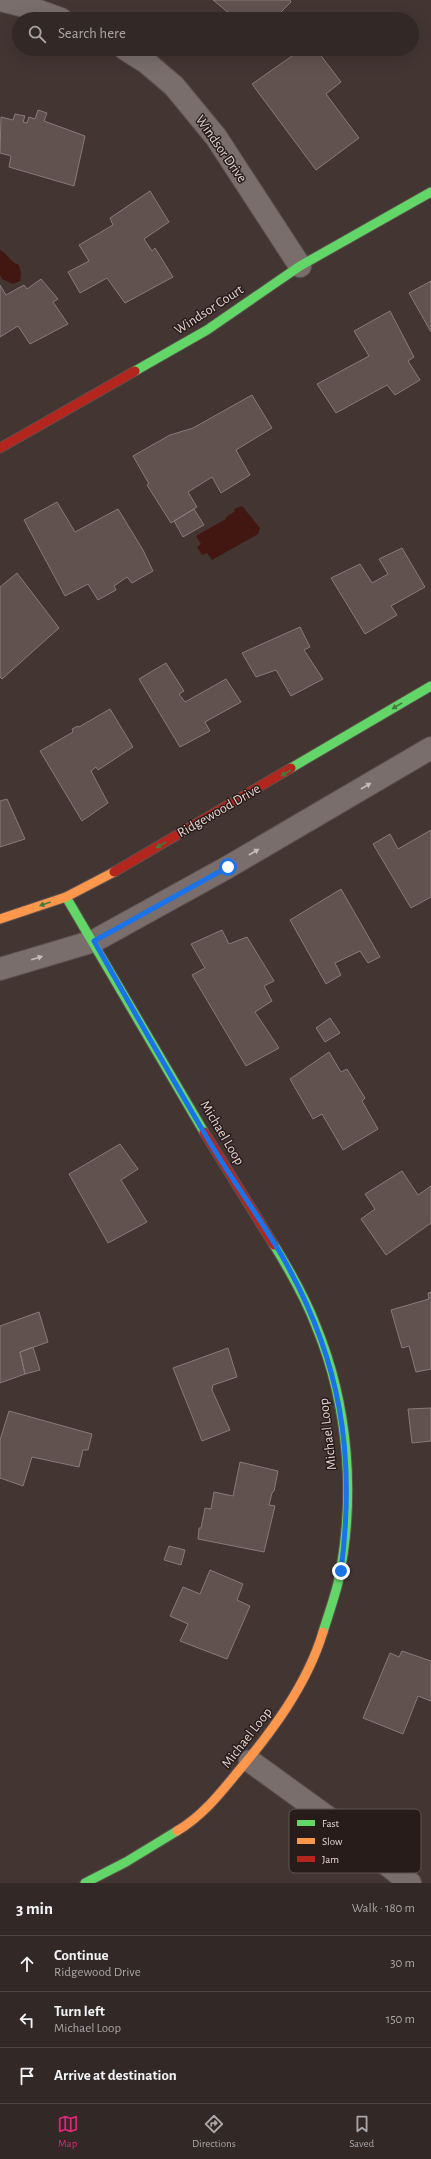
<!DOCTYPE html>
<meta charset="utf-8">
<style>
body{margin:0;font-family:"Alegreya Sans",sans-serif;background:#3d3432;color:#f1f3f6}
.stop{position:absolute;width:12px;height:12px;margin:-9px;border:3px solid #1a73e8;border-radius:50%;background:#fff}
.stop.end{background:#1a73e8;border-color:#fff;box-shadow:0 1px 4px #0008}
.list{margin:0;padding:0;list-style:none}
h2{display:flex;justify-content:space-between;align-items:center;height:52px;margin:0;padding:0 16px;font-size:17px}
h2 small{font-size:13px;font-weight:400;color:#a8a6a7}
.list li{display:grid;grid-template-columns:26px 1fr auto;gap:12px;align-items:center;box-sizing:border-box;height:56px;padding:0 16px;border-top:1px solid #4d4443}
.list b{display:block;font-size:15px;white-space:nowrap}
.list p{margin:0;font-size:13px;white-space:nowrap;color:#a8a6a7}
.list em{font-size:13px;font-style:normal;color:#a8a6a7}
.icon{flex:none;width:22px;height:22px;fill:none;stroke:currentColor;stroke-width:2;stroke-linecap:round;stroke-linejoin:round}
.map{position:relative;flex:none;width:431px;height:1883px;overflow:hidden}
.search{position:absolute;background:#322826;box-shadow:0 4px 16px #0002;left:12px;right:12px;top:12px;height:44px;display:flex;align-items:center;gap:10px;box-sizing:border-box;padding:0 14px;border-radius:22px;color:#a8a6a7;font-size:15px}
.sheet{height:220px;background:#322826}
nav{display:flex;justify-content:space-around;align-items:center;box-sizing:border-box;height:56px;border-top:1px solid #4d4443;background:#322826;font-size:11px;color:#a8a6a7}
nav a{display:grid;justify-items:center;gap:2px}
nav .on{color:#db2777}
.map>svg:first-child{display:block}
</style>
<div class="map">
<svg width="431" height="1883" viewBox="0 0 431 1883">
<rect width="100%" height="100%" fill="#433532"/>
<path fill="#431711" d="M0 250C8 254 10 262 19 265L21 274 20 281 13 284 2 279 0 275Z
M242 506 260 528 258 534 212 560 207 553 202 555 197 547 201 544 196 536 226 519 225 518 235 511 234 509Z"/>
<path fill="#62524f" stroke="#877a78" d="M213 0H290L291 2 274 19H236Z
M302 49H316L341 82 326 94 359 138 316 170 252 84Z
M38 110 47 113 44 121 85 136 74 186 9 167 11 156 0 153 1 117 13 120 15 114 25 116 23 122 27 123 29 117 35 119Z
M150 191 169 222 144 239 152 251 155 248 173 277 125 303 107 278 80 293 68 272 89 261 79 245 113 225 110 218Z
M41 279 58 299 53 302 68 324 30 344 18 326 0 337V285L6 295 24 285 27 289Z
M431 281V332L409 293Z
M390 311 414 357 408 361 420 380 395 395 387 385 336 413 317 384 369 356 354 331Z
M252 395 272 428 236 450 250 475 221 493 212 477 188 492 197 507 171 523 147 485 149 484 133 456 170 435 193 428Z
M57 502 75 532 118 509 143 550 153 571 132 583 127 577 114 586 116 590 98 600 88 584 65 596 24 520Z
M194 509 204 525 183 537 174 521Z
M402 548 425 587 391 606 397 615 365 634 331 578 360 564 372 583 388 574 379 559Z
M17 573 59 628 2 679 0 677V587Z
M300 627 310 647 304 650 323 679 291 696 276 670 256 677 242 653Z
M166 663 184 691 179 694 185 702 226 679 241 702 205 722 210 731 180 747 139 679Z
M110 709 133 747 98 770 96 767 91 771 108 803 82 821 40 751 73 732 72 729 78 726 79 727Z
M7 799 25 839 0 847V801Z
M431 830V897L411 908 373 844 390 834 398 849Z
M341 889 380 957 368 963 360 951 335 963 341 975 326 984 290 920Z
M222 930 229 944 247 937 274 981 264 986 272 1001 255 1012 279 1048 246 1066 192 975 205 968 191 944Z
M330 1018 340 1033 325 1042 316 1028Z
M329 1052 341 1072 347 1069 365 1098 362 1101 378 1129 343 1150 322 1114 313 1119 290 1079Z
M120 1144 138 1169 121 1180 147 1222 108 1243 69 1174Z
M402 1171 418 1195 431 1186V1223L386 1255 361 1219 375 1209 365 1194Z
M431 1292V1369L416 1372 409 1346 402 1348 391 1310 429 1299 428 1293Z
M39 1312 48 1342 20 1352 25 1374 0 1383V1326Z
M33 1347 40 1370 25 1374 20 1352Z
M228 1348 237 1377 213 1385 212 1390 230 1430 202 1441 173 1368Z
M431 1408V1441L412 1443 408 1409Z
M9 1411 92 1434 88 1450H83L79 1467 32 1457 23 1486 0 1478V1440Z
M240 1462 278 1471 274 1491 272 1493 269 1505 275 1506 264 1552 198 1539 199 1528H201L205 1508 211 1509 214 1492 233 1496Z
M169 1546 185 1550 181 1565 164 1560Z
M210 1570 243 1584 237 1600 250 1606 227 1659 180 1641 188 1624 170 1616 183 1587 200 1594Z
M402 1651 431 1661V1701L418 1696 403 1734 363 1718 390 1653 399 1657Z"/>
<g fill="none" stroke-linecap="round" stroke-linejoin="round">
<g stroke="#5d514f" stroke-width="24">
<path id="street" d="M0 0 28 7 61 19
M125 49 147 63 174 86 216 137 300 266
M0 969 94 941 228 867 431 748
M250 1761 330 1819 410 1883"/>
</g>
<g stroke="#5d514f" stroke-width="11">
<path id="fast" d="M135 371 207 330 300 266 431 192
M291 768 431 686
M66 897 204 1132
M274 1245C290 1271 305 1297 316 1326 349 1406 356 1498 338 1583 334 1599 328 1616 323 1632
M85 1883 126 1862 177 1831"/>
</g>
<g stroke="#5d514f" stroke-width="11">
<path id="slow" d="M0 919 66 897 114 872
M177 1831C201 1817 219 1795 236 1774 271 1733 307 1685 323 1632"/>
</g>
<g stroke="#5d514f" stroke-width="11">
<path id="jam" d="M0 448 135 371
M114 872 291 768
M204 1132 274 1245"/>
</g>
<use href="#street" stroke="#796e6c" stroke-width="22"/>
<use href="#fast" stroke="#63d668" stroke-width="9"/>
<use href="#slow" stroke="#ff974d" stroke-width="9"/>
<use href="#jam" stroke="#b3261e" stroke-width="9"/>
</g>
<defs><path id="oneway-solid" d="M-6-.8H1V-3.2L6.5 0L1 3.2V.8H-6Z"/></defs>
<g fill="#457941">
<use href="#oneway-solid" transform="translate(397 706) rotate(149)"/>
<use href="#oneway-solid" transform="translate(286 773) rotate(150)"/>
<use href="#oneway-solid" transform="translate(161 845) rotate(150)"/>
<use href="#oneway-solid" transform="translate(45 904) rotate(161)"/>
</g>
<g fill="#c9bab8">
<use href="#oneway-solid" transform="translate(366 786) rotate(-30)"/>
<use href="#oneway-solid" transform="translate(254 852) rotate(-30)"/>
<use href="#oneway-solid" transform="translate(37 958) rotate(-17)"/>
</g>
<g fill="none" stroke-linecap="round" stroke-linejoin="round">
<path stroke="#1a73e8" stroke-width="5" d="M228 867 94 941C132 1008 170 1075 209 1141 232 1180 259 1216 282 1256 341 1359 356 1454 341 1571"/>
</g>
<g text-anchor="middle" dominant-baseline="central" stroke-width="3" stroke-linejoin="round" paint-order="stroke">
<g font-size="14" fill="#e4d4d1" stroke="#271c1a">
<text transform="translate(221 149) rotate(55)">Windsor Drive</text>
<text transform="translate(209 310) rotate(-33)">Windsor Court</text>
<text transform="translate(219 811) rotate(-30)">Ridgewood Drive</text>
<text transform="translate(222 1133) rotate(59)">Michael Loop</text>
<text transform="translate(328 1434) rotate(-97)">Michael Loop</text>
<text transform="translate(247 1738) rotate(-52)">Michael Loop</text>
</g>
</g>
<rect x="289" y="1809" width="132" height="64" rx="6" fill="#271c1a" stroke="#605351" stroke-width="1"/>
<rect x="297" y="1820" width="18" height="6" fill="#63d668"/>
<rect x="297" y="1838" width="18" height="6" fill="#ff974d"/>
<rect x="297" y="1856" width="18" height="6" fill="#b3261e"/>
<g font-size="11" fill="#e4d4d1">
<text x="322" y="1827">Fast</text>
<text x="322" y="1845">Slow</text>
<text x="322" y="1863">Jam</text>
</g>
</svg>
<div class="stop" style="left:228px;top:867px"></div>
<div class="stop end" style="left:341px;top:1571px"></div>
<div class="search"><svg class="icon" aria-label="search" viewBox="0 0 24 24"><circle cx="10" cy="10" r="6"/><path d="M15 15l6 6"/></svg>Search here</div>
</div>
<section class="sheet">
<h2>3 min<small>Walk · 180 m</small></h2>
<ul class="list">
<li><svg class="icon" aria-label="ahead" viewBox="0 0 24 24"><path d="M12 20V5M6 11l6-6 6 6"/></svg><div><b>Continue</b><p>Ridgewood Drive</p></div><em>30 m</em></li>
<li><svg class="icon" aria-label="left" viewBox="0 0 24 24"><path d="M17 20v-9H6M10 6l-5 5 5 5"/></svg><div><b>Turn left</b><p>Michael Loop</p></div><em>150 m</em></li>
<li><svg class="icon" aria-label="arrive" viewBox="0 0 24 24"><path d="M6 21V4h12l-3 4 3 4H6"/></svg><div><b>Arrive at destination</b></div></li>
</ul>
</section>
<nav>
<a class="on"><svg class="icon" aria-label="map" viewBox="0 0 24 24"><path d="M3 6l6-2 6 2 6-2v14l-6 2-6-2-6 2zM9 4v14M15 6v14"/></svg>Map</a>
<a><svg class="icon" aria-label="directions" viewBox="0 0 24 24"><path d="M12 3l9 9-9 9-9-9zM9 14v-3h6M13 9l2 2-2 2"/></svg>Directions</a>
<a><svg class="icon" aria-label="saved" viewBox="0 0 24 24"><path d="M7 4h10v16l-5-4-5 4z"/></svg>Saved</a>
</nav>
